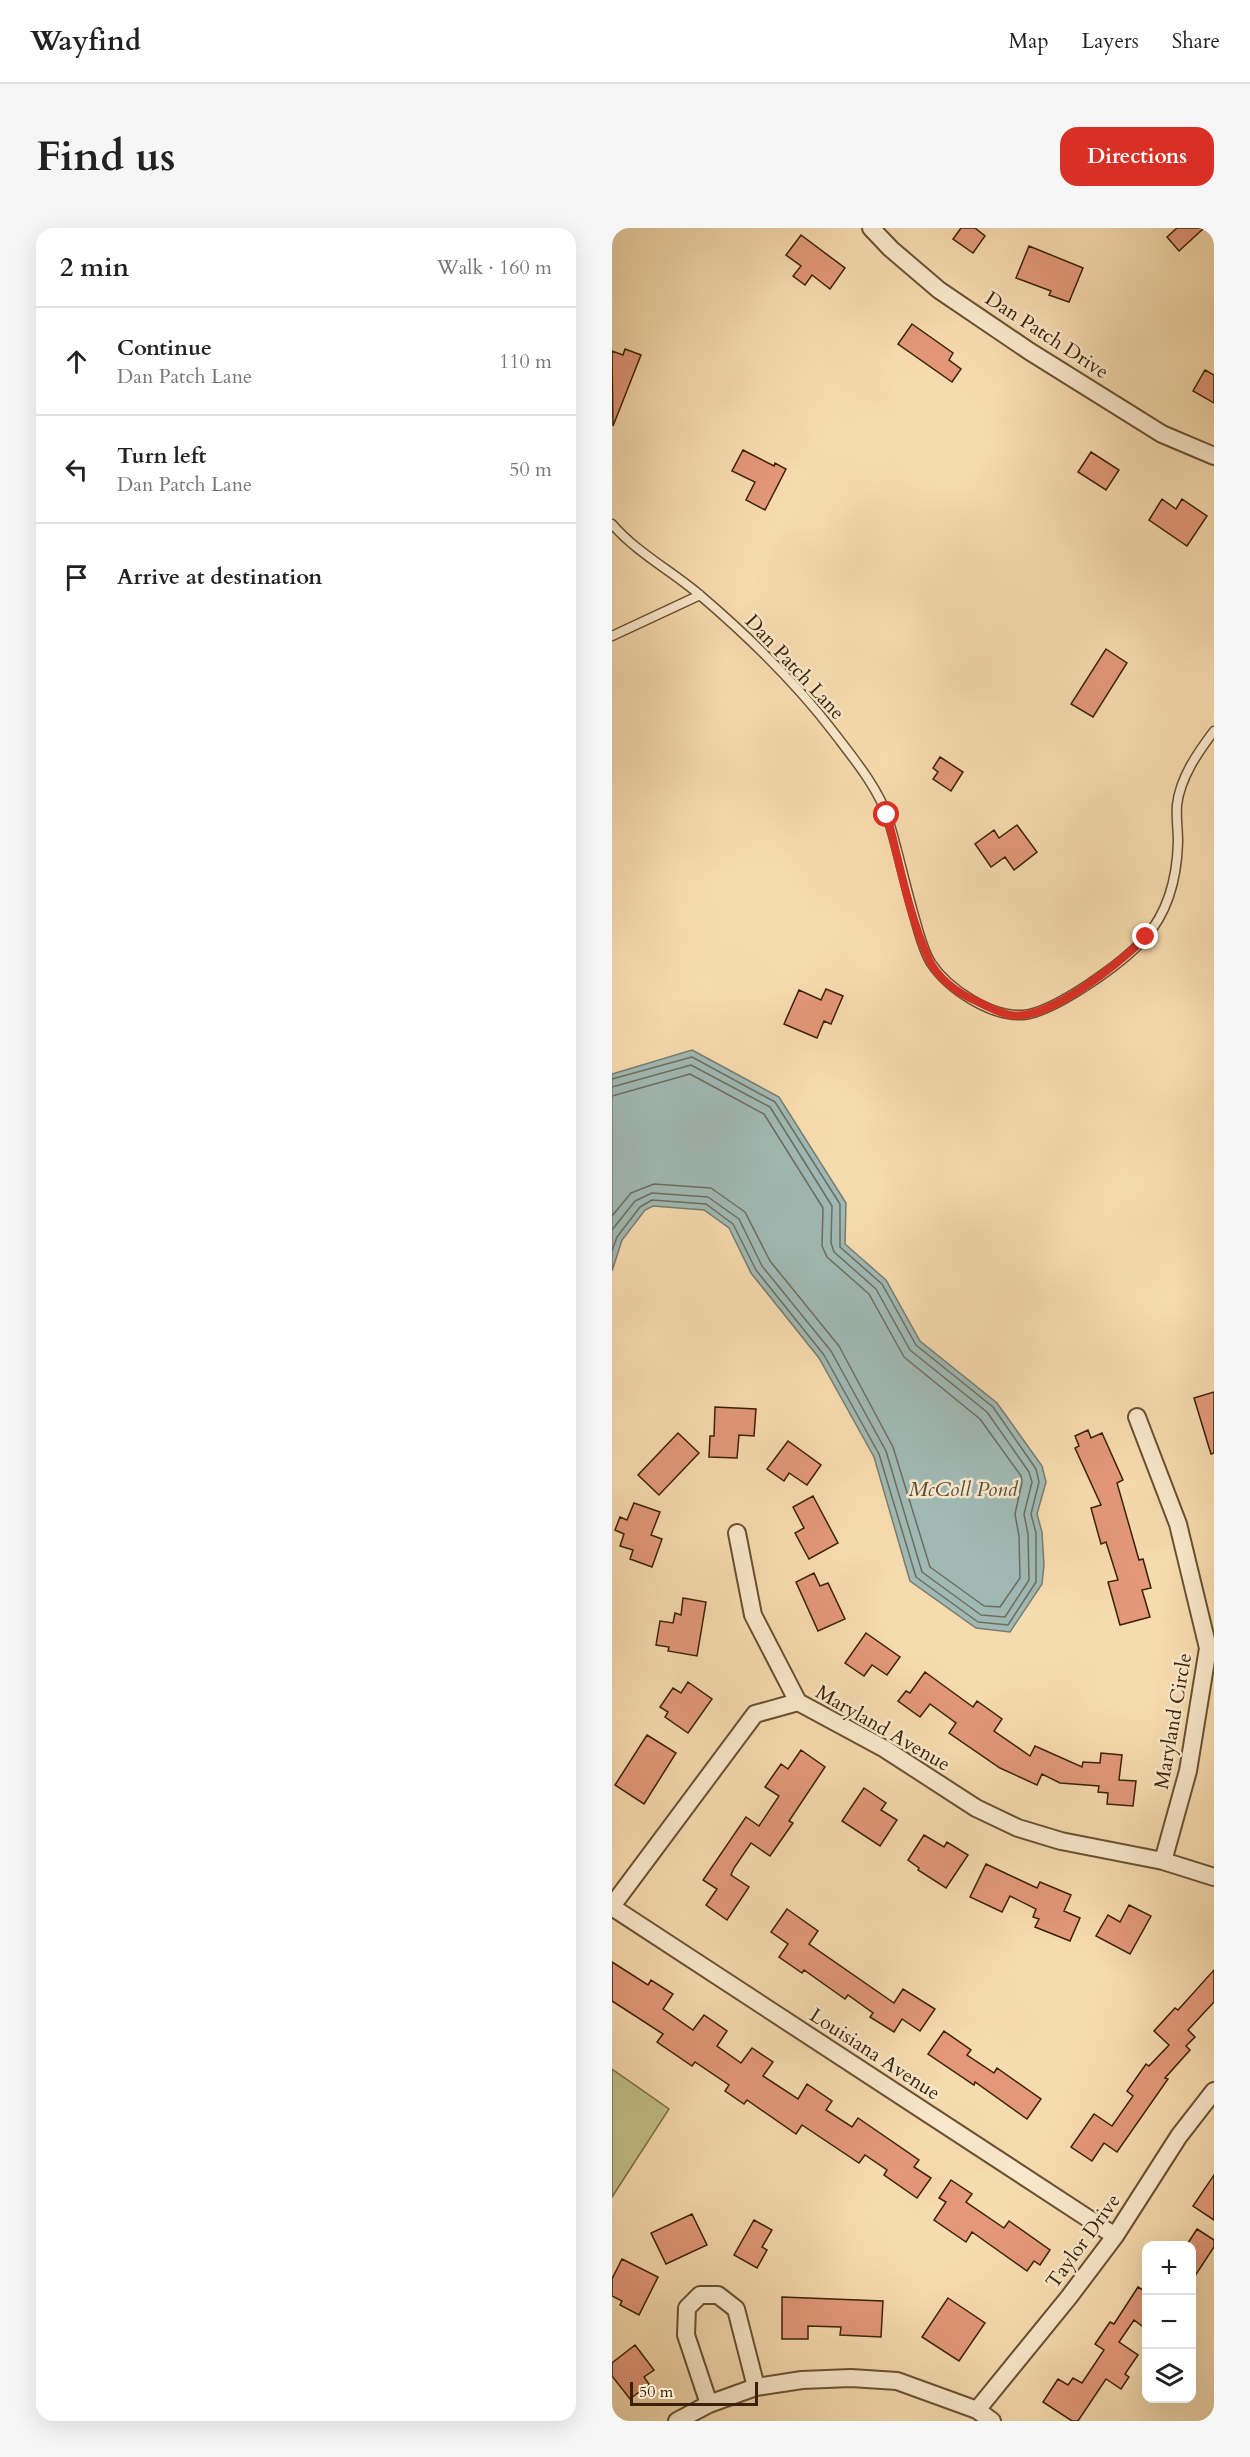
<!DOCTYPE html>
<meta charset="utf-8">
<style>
body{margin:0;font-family:Cardo,serif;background:#f6f6f6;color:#222}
.controls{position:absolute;right:18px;bottom:18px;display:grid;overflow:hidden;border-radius:12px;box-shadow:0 6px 24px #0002}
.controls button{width:54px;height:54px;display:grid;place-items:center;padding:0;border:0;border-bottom:2px solid #e0e0e0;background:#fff;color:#222;font:30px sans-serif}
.scale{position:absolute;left:18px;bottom:15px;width:128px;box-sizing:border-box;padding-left:6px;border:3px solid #3b2107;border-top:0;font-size:16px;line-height:21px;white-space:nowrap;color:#3b2107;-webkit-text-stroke:4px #f9e8cb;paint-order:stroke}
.stop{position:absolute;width:18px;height:18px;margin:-14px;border:4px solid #d93025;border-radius:50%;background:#fff}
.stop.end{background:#d93025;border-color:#fff;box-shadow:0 2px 6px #0008}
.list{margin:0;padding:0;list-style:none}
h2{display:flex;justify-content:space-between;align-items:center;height:78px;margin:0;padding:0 24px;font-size:26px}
h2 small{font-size:20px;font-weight:400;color:#767676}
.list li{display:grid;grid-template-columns:39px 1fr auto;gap:18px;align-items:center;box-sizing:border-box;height:108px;padding:0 24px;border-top:2px solid #e0e0e0}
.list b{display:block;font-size:22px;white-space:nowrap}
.list p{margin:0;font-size:20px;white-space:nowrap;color:#767676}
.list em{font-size:20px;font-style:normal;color:#767676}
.icon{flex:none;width:33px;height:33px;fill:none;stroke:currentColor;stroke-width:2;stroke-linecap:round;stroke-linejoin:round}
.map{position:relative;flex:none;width:602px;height:2193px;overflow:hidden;border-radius:18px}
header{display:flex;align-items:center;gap:36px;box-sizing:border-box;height:84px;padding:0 30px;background:#fff;border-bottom:2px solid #e0e0e0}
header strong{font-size:28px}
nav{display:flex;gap:33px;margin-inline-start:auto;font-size:21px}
.intro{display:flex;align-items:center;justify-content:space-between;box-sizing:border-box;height:144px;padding:0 36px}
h1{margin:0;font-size:42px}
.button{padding:15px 27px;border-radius:18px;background:#d93025;color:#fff;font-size:21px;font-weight:700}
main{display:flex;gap:36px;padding:0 36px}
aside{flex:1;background:#fff;border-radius:18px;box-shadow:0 6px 24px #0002}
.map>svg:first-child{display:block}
</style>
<header>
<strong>Wayfind</strong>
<nav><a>Map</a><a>Layers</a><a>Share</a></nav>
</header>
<div class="intro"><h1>Find us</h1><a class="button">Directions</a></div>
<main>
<aside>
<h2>2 min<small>Walk · 160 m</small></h2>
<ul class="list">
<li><svg class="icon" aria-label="ahead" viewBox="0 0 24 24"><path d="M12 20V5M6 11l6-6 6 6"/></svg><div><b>Continue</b><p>Dan Patch Lane</p></div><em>110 m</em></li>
<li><svg class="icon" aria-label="left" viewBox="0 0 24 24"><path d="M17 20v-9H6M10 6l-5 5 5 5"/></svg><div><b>Turn left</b><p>Dan Patch Lane</p></div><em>50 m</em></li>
<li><svg class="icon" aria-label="arrive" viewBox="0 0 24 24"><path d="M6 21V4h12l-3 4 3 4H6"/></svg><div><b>Arrive at destination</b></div></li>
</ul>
</aside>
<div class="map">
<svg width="602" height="2193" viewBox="0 0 602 2193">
<rect width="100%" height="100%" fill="#f6dbaf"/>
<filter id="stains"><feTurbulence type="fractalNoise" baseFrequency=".00333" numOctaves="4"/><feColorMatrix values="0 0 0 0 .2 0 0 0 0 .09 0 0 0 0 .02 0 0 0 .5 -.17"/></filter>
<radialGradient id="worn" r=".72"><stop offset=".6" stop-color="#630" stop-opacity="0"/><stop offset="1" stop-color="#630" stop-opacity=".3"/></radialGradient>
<path fill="#c0bf88" stroke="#7e7048" stroke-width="1.5" d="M0 1841 57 1881 0 1969Z"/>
<path fill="#a0b9b4" stroke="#787c6f" stroke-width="1.5" d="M80 822 167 869 234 975 233 1016 274 1052 308 1113 385 1175 430 1238 434 1254 425 1286 430 1304 432 1337 430 1356 398 1404 364 1400 298 1353 262 1229 207 1130 139 1045 117 1000 92 982 41 978 33 982 10 1012 0 1043V846Z"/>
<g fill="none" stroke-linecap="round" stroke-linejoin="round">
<path stroke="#6e6d5e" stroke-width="1.5" d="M0 851 80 829 163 874 228 976V1019L270 1056 304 1117 381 1179 424 1241 427 1254 419 1286 424 1305V1354L396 1397 366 1394 304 1349 267 1226 212 1127 144 1042 121 996 94 976 40 972 28 979 5 1009 0 1023
M0 859 79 837 158 879 220 978 219 1015 222 1024 264 1061 298 1122 375 1184 417 1244 420 1254 412 1286 416 1306 417 1352 393 1389 369 1387 310 1344 274 1223 219 1123 150 1038 127 991 96 969 40 965 23 973 0 1002
M0 868 78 846 152 886 211 980 210 1018 215 1029 257 1066 292 1129 368 1191 409 1248 410 1254 403 1286 407 1308 408 1350 388 1379 372 1378 318 1339 281 1219 227 1118 158 1033 133 984 99 960 42 956 19 965 0 988"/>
</g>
<path fill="#e39879" stroke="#3b2107" stroke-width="1.5" d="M349 0H363L373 8 361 25 341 11Z
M565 0H592L567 23 555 9Z
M189 7 233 40 218 61 200 47 193 57 181 48 189 38 174 27Z
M417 18 471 40 457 74 437 67 439 63 404 50Z
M300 96 341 125 337 132 349 141 340 154 286 116Z
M13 121 29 127 1 198 0 123 11 127Z
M593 142 602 147V175L581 163Z
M131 222 162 238 163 235 174 241 153 282 134 272 143 254 120 243Z
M479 224 507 242 494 262 466 244Z
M550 271 564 281 570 271 595 288 575 318 537 292Z
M494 421 515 435 481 489 459 476Z
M328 529 351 544 339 563 321 551 326 544 321 540Z
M405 597 425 624 402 642 393 629 379 639 363 616 382 602 387 610Z
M214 761 231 768 219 796 212 793 205 810 172 796 187 762 209 772Z
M602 1164V1225L599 1226 582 1170Z
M103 1179 144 1181 142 1208 127 1207 125 1230 97 1229 98 1208H102Z
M476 1202 479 1210 490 1205 511 1252 505 1255 527 1332 531 1331 539 1360 530 1362 538 1389 508 1397 496 1354 506 1352 494 1314 489 1316 479 1280 489 1277 463 1220 467 1218 463 1208Z
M66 1205 87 1225 47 1267 26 1247Z
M176 1213 209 1237 195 1257 177 1245 172 1253 155 1241Z
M201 1268 226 1315 197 1331 183 1305 192 1300 181 1279Z
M22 1275 48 1284 39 1307 50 1311 40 1339 18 1331 21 1322 8 1318 12 1306 3 1302 8 1289 15 1292Z
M202 1345 208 1358 216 1355 233 1391 206 1403 184 1354Z
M71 1370 94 1374 85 1428 56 1423 57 1419 44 1417 48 1393 61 1395 63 1385 69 1387Z
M254 1405 288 1429 275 1447 260 1437 252 1448 233 1435Z
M313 1444 361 1479 365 1473 390 1491 382 1503 418 1528 423 1518 470 1539 471 1534 488 1535 489 1525 510 1527 507 1552 524 1553 521 1578 495 1576 496 1565 486 1564 487 1558 448 1555 430 1546 425 1557 388 1540 337 1505 344 1495 318 1476 308 1489 286 1473 294 1463 298 1465Z
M76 1454 100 1471 76 1505 53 1489 56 1484 48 1479 61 1460 69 1465Z
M35 1507 64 1525 32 1576 3 1557Z
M189 1522 213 1539 177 1593 181 1595 158 1628 139 1615 122 1640 119 1647 137 1659 115 1692 94 1677 105 1661 91 1652 134 1589 147 1598 167 1568 153 1559 169 1536 176 1541Z
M252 1560 274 1575 269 1582 285 1592 268 1618 230 1593Z
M312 1607 332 1619 335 1614 356 1627 334 1660 306 1642 307 1640 296 1632Z
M374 1636 425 1660 428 1654 459 1667 452 1683 468 1690 458 1713 423 1699 427 1691 421 1689 424 1681 398 1668 390 1684 358 1669Z
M517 1677 539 1688 518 1726 484 1708 496 1687 508 1694Z
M175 1681 206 1703 197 1716 282 1775 291 1761 323 1781 308 1803 290 1791 282 1804 258 1789 261 1785 236 1767 233 1771 192 1742 190 1745 167 1729 176 1716 159 1704Z
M0 1734 36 1757 39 1752 61 1766 51 1781 81 1802 92 1787 115 1803 105 1818 129 1835 140 1820 161 1834 151 1848 186 1871 195 1856 220 1873 214 1882 240 1899 246 1890 307 1932 302 1939 319 1950 305 1970 272 1947 275 1942 253 1927 247 1935 190 1897 184 1906 135 1872 132 1876 113 1863 117 1857 83 1834 80 1838 45 1814 51 1806 0 1773Z
M602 1742V1774L576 1802 583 1809 574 1818 578 1822 553 1850 556 1851 505 1924 492 1915 480 1933 459 1919 482 1886 500 1898 521 1868 515 1863 534 1836 537 1838 557 1817 542 1803 563 1780 566 1782Z
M332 1803 359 1822 355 1827 382 1845 385 1840 429 1871 415 1891 363 1854 362 1857 316 1826Z
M602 1947V1992L581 1978Z
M339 1952 360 1966 354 1974 392 2000 397 1993 438 2022 428 2037 422 2033 415 2043 360 2004 354 2014 322 1992 334 1974 327 1970Z
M80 1986 95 2017 54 2036 39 2005Z
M142 1992 160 2002 150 2019 155 2022 145 2040 122 2027Z
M585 2001 602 2012V2019L579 2054V2018H574Z
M10 2031 46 2049 27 2087 8 2077 10 2073 0 2068V2051Z
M526 2059 534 2064V2101L522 2092 507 2114 526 2127 513 2146 517 2149 509 2161 494 2151 466 2193H460L431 2174 446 2151 456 2157 461 2150 470 2155 492 2122 483 2116 498 2094 502 2096Z
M170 2069 271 2073 269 2109 228 2107 229 2099 196 2098V2111H170Z
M336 2070 373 2095 347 2133 310 2109Z
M23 2117 42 2142 32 2149 37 2156 18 2171 0 2148V2135Z"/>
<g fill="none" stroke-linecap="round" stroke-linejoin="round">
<g stroke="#6a5031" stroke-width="11">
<path id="lane" d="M0 296C25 325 60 343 89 368 137 409 185 456 223 506 242 531 266 560 276 590 286 623 293 657 303 691 307 705 311 722 319 735 336 761 379 789 411 787 443 784 511 735 533 710 557 683 565 649 566 614 566 602 564 589 565 577 568 550 586 524 602 503
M0 408 88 367"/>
</g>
<g stroke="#6a5031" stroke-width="20">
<path id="street" d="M259 0 279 21 327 62 417 123 550 206 602 228
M525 1189 566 1296 596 1420 576 1543 551 1633
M125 1305 141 1387 186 1474
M0 1678 143 1486 186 1474 273 1521 364 1580 406 1600 449 1613 551 1633 602 1649
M0 1679 503 2008
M97 2176 74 2107 75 2080 88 2067H106L124 2081 144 2159
M365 2182 457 2069 503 2008 567 1908 602 1863
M65 2193 97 2176 144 2159 190 2152 239 2150 285 2153 365 2182 380 2193"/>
</g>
<use href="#lane" stroke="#f9e8cb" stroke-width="8"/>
<use href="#street" stroke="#f9e8cb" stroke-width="16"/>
</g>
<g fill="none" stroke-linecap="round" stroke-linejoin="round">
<path stroke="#d93025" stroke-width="8" d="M275 587C287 633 297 688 317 732 326 750 345 765 364 773 374 778 387 785 398 787 436 794 507 735 534 709"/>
</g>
<g text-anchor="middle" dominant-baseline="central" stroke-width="5" stroke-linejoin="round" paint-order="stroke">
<g font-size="20" fill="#3b2107" stroke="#f9e8cb">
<text transform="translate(435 107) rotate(33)">Dan Patch Drive</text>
<text transform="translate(183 439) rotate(47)">Dan Patch Lane</text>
<text transform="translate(561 1493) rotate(-80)">Maryland Circle</text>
<text transform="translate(271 1500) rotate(30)">Maryland Avenue</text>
<text transform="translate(263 1826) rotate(33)">Louisiana Avenue</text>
<text transform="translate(471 2013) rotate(-54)">Taylor Drive</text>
</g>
<g font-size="21" font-style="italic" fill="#594f3b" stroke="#f9e8cb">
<text x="351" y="1261">McColl Pond</text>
</g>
</g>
<rect width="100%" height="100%" filter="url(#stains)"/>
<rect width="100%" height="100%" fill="url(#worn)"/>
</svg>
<div class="controls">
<button>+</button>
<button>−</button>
<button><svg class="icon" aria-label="layers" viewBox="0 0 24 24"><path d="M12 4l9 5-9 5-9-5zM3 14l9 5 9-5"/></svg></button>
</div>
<div class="scale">50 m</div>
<div class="stop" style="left:275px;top:587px"></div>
<div class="stop end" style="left:534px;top:709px"></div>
</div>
</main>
